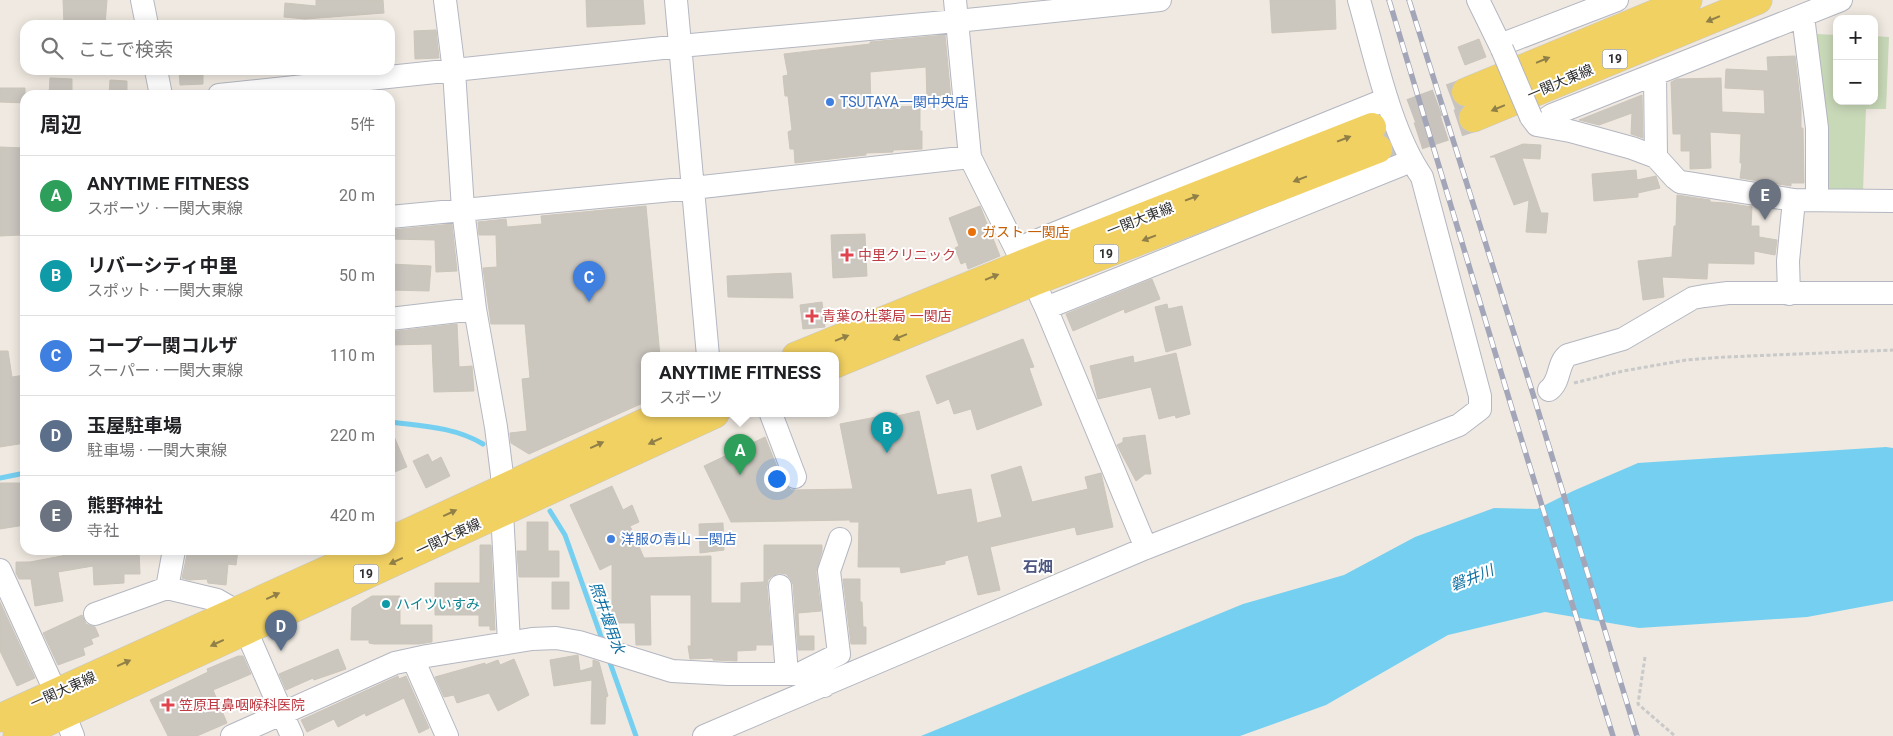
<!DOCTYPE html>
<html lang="ja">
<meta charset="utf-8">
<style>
body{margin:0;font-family:Roboto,"Noto Sans JP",sans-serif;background:#f2f2f2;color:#202124}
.controls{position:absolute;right:15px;top:15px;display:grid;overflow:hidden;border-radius:10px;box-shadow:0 2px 12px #0003}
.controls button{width:45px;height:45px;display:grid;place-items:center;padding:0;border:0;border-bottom:1px solid #e0e0e0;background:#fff;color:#202124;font:25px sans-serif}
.you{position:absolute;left:776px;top:478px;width:18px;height:18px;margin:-12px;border:4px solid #fff;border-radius:50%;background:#1a73e8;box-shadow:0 0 0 8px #1a73e833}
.badge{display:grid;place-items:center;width:32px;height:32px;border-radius:50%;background:#4264fb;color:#fff;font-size:16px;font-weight:700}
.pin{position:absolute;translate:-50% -41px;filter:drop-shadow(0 1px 2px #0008)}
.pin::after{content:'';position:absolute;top:26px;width:18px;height:15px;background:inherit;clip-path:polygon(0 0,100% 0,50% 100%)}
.popup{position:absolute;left:641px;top:352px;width:198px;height:65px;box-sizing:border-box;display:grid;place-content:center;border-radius:10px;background:#fff;filter:drop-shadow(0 1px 4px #0005);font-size:16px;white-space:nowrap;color:#757577}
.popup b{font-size:19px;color:#202124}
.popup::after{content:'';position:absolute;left:50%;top:100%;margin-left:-10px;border:10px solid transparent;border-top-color:#fff}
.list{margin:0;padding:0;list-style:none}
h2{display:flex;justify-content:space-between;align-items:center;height:65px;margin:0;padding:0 20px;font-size:21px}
h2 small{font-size:16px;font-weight:400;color:#757577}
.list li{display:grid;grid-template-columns:32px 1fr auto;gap:15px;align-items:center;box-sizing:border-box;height:80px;padding:0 20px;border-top:1px solid #e0e0e0}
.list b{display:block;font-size:19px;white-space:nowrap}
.list p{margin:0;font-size:16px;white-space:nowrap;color:#757577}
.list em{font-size:16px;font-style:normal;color:#757577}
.icon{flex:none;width:28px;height:28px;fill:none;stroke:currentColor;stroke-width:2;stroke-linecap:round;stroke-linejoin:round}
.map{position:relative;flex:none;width:1893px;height:736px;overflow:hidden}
.search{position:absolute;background:#fff;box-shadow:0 2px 12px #0003;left:20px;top:20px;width:375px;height:55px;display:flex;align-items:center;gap:12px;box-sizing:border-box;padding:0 18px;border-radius:15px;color:#757577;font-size:19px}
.panel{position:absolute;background:#fff;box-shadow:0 2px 12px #0003;left:20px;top:90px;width:375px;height:465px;border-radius:15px}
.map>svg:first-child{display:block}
</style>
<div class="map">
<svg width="1893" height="736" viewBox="0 0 1893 736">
<rect width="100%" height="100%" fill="#efe9e1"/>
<path fill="#c8d9b8" d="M1817 34 1837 35V101H1874V36L1889 37 1886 109H1866L1863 192 1824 189V127Z"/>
<path fill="#75cff0" d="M1886 447 1893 448V601L1807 617 1639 628 1545 612 1448 635 1326 705 1240 736H921L1243 604 1344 575 1415 537 1494 508 1537 509 1573 491 1638 463Z"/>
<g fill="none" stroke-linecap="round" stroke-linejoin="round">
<path stroke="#75cff0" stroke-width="5" d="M390 422C422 426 455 427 483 444
M0 478 25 473
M550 511 565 535 603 642
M608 657 636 736"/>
</g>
<path fill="#cbc7bf" stroke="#cbc5ba" d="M63 0H107L105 25H64Z
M316 0H383L384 13 305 19 284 17 285 3 316 6Z
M586 0H643L645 24 587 27Z
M1270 0H1335L1336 29 1272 33Z
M436 30 439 58 415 59 414 31Z
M945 35 951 99H927L926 67 870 72 871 108 920 106V131H922V149L893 150V152L866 153V155L795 163 794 149H790L788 132 792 130 788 96H785L783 76 788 75 784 54 870 44V42Z
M1479 39 1486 57 1465 65 1458 47Z
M1795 56 1801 108V128H1803L1804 183H1791V186L1740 178 1742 163H1740L1741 134 1710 132 1711 168 1690 169V151H1681V134H1673L1671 82 1677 79 1721 78 1722 112 1765 114 1764 90 1725 88 1726 69 1768 71 1767 57Z
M179 70H203V84L180 85Z
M50 78 72 79V95H49Z
M110 80 127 81V95H109Z
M0 88H25V103L0 102Z
M1642 95 1643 138 1631 134 1632 113 1599 125 1579 120Z
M1523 144 1541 145 1540 159 1522 158 1541 213H1548L1546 233 1526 232 1529 200 1514 205 1495 157H1490Z
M0 147 25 148V164H21L25 232 20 233 21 235 0 236Z
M1636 170 1637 180 1656 176 1660 188 1638 193V197L1594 201 1592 174Z
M1677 195 1710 200V202L1726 203 1752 207 1751 226H1759V237L1777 240 1775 255 1754 251V264L1708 263 1707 279 1662 277 1664 297 1643 300 1638 261 1672 257 1674 226H1676Z
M646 206 660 356H645V402L529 454 511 443 510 433 527 431 522 379 530 378 525 324H491L483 268 497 267 496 235H479L478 222 506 219 507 227 542 224 541 216Z
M980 206 1000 256 968 269 966 262 961 264 955 248 959 246 949 218Z
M452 224 457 271 436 272 435 240 390 239V230Z
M865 234 867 276 833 278 831 235Z
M390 264 431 266 429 291 390 290Z
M791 273 793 298 728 297 727 276Z
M1152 279 1160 299 1125 313 1124 309 1073 331 1066 314Z
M822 302 825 327 803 329 800 305Z
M1167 304 1168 309 1182 306 1191 345 1166 352 1155 307Z
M457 324 459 367 472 366 474 391 434 392 432 344 390 345V332Z
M1023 339 1034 367 1029 368 1042 405 977 430 971 409 954 414 949 399 937 404 926 376Z
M0 351H8L12 377 25 375V443L0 447Z
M1176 353 1190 414 1176 418 1175 415 1159 419 1151 387 1098 399 1090 366 1133 356 1134 363Z
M919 411 937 495 971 489 977 523 1002 517 991 475 1021 466 1032 502 1088 489 1085 477 1101 473 1113 527 1077 535 1075 527 990 547 1000 590 978 595 968 555 945 561V564L901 573 900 567H858L859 522H850V520L731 522 704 466 765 437 783 482 791 490 853 489 840 424 897 413V416Z
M390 427 407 467 390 474Z
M1145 435 1151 474H1145L1136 481 1117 445 1123 442V438Z
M428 454 432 462 441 457 450 476 426 488 413 461Z
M0 483H25V525L0 529Z
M612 486 623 510 632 505 639 522 630 526 644 558 711 556V603H741V583L764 582V545H822V551L816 572 821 611 798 613 799 636H814V650H798L793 584 790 578 786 574 779 573 772 576 768 580 767 587 772 645H756V650L737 651V661L713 660V658L690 659 688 646H691V595H650L651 645H636L635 623H612V564L600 570 570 505Z
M527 522H548V551H559V577H519L517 551H527Z
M723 523 724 550 700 553 699 524Z
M480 545H491L495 630H490V626H479V615H435V583H480Z
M93 550H139L140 574H124V583L94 585 93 566 58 572 63 601 35 606 31 579H19L16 573V562H30Z
M188 550H238L236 565 228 564 226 585 208 583 207 579 189 580 182 578Z
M843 579H860V602H862L863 627H866V644H851Z
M552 582H569V609H552Z
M372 596H400V625H432V642L419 644H374L369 643V640H351L352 608Z
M0 602 35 678 17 686 0 651Z
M82 615 86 624 95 627 99 636 91 639 93 644 83 648 85 655 58 665 43 633Z
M338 649 346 669 314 680 313 678 286 690 279 674Z
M578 655 580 671 593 667V660L599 662 608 696 606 697 605 724H591L592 680 554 686 550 660Z
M238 656H243L251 674 213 690 227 723 197 736H168L150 700 208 672 207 669Z
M514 659 529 695 498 711 489 693 457 703 454 695 444 697 435 677 485 663V665L498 660 500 665Z
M398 676 399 679 406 676 429 728 419 733 404 698 366 716 365 713 338 727 334 719 307 732 301 720Z"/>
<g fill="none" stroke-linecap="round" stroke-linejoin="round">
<path stroke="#c8c4bd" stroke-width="28" stroke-dasharray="28 14" stroke-linecap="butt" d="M1372 127 1466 92
M1378 149 1473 118"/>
<g stroke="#b4b7c1" stroke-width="24">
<path id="minor" d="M142 0 147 25
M445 0 454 71 463 209 475 309 496 427 502 475V512L509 642
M676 0 708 356
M955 0 970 157 1016 249 1025 263 1046 308 1146 548
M1478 0 1502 49
M1803 16 1817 128V200
M1500 45 1617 0
M156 70 161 95
M1655 75 1656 157
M219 95 691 45 957 21 1160 0
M1531 117 1537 125 1570 131 1632 148 1656 157 1675 178 1680 182 1687 183 1794 200 1893 201
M1537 125 1552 115 1841 0
M390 217 693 188 970 157
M1016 249 1387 99
M1789 294 1788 261 1794 200
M1046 308 1411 161
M390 319 475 309
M1549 390C1561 381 1557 363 1568 355L1623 339 1693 298 1704 296 1728 293H1893
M771 414 795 477
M174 550 167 588 217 600 238 612 292 736
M0 570 56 693 73 736
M780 586 787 674
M95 614 167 588
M413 659 447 736
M799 674 839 654 829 571 840 539
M232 736 395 663 427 656 532 639 556 638 579 642 672 671 728 674H799L824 686
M704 736 1146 548 1459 425 1480 409V396L1422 177C1390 131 1375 55 1359 0"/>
</g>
<g stroke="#c9c9c9" stroke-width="29">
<path id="major" d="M1466 92 1688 0
M1473 118 1758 0
M796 356 1025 263 1372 127
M835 364 1033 282 1378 149
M390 541 663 414
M0 718 371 550
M17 736 715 414"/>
</g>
<path stroke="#c9c9c9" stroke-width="3" stroke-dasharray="4 2.5" stroke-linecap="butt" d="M1574 383 1623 371 1686 360 1726 357 1893 350
M1645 657 1638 704 1675 736"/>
<use href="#minor" stroke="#fff" stroke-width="22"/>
<use href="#major" stroke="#f2d163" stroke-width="28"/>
<g stroke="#a3a6b8" stroke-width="5.5">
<path id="rail" d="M1389 0 1513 412 1613 736
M1409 0 1533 394 1637 736"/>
</g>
<use href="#rail" stroke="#fff" stroke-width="4" stroke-dasharray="11" stroke-linecap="butt"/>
<g stroke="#b4b7c1" stroke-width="24" stroke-linecap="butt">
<path id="minor-bridge" d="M1502 49 1531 117"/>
</g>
<use href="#minor-bridge" stroke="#fff" stroke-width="22"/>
</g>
<defs><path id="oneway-solid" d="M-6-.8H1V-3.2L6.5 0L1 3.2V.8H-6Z" transform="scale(1.25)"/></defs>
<g fill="#908048">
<use href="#oneway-solid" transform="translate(1713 19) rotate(157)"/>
<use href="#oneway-solid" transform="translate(1543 60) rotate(-22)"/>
<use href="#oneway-solid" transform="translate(1498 108) rotate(157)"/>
<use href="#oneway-solid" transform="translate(1344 139) rotate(-21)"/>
<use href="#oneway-solid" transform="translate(1300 179) rotate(159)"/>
<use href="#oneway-solid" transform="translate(1192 198) rotate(-21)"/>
<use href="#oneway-solid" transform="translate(1149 238) rotate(159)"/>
<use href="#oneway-solid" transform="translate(992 277) rotate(-22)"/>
<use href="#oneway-solid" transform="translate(900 337) rotate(158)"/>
<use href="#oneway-solid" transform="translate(842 338) rotate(-22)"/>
<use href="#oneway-solid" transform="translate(655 441) rotate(155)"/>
<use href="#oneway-solid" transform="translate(597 445) rotate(-25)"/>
<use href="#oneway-solid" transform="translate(450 513) rotate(-25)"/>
<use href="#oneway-solid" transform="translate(396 561) rotate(155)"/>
<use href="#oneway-solid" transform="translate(273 596) rotate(-25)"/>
<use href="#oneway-solid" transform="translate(217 643) rotate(155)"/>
<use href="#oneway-solid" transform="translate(124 663) rotate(-24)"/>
</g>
<g fill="#3f7fe0" stroke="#fff" stroke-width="2">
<circle cx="830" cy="102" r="5"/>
<circle cx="611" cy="539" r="5"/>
</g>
<circle fill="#e8710a" stroke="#fff" stroke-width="2" cx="972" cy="232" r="5"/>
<g fill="#e0444e" stroke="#fff" stroke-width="2">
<path d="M844.5 247.5h5v5h5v5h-5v5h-5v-5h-5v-5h5z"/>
<path d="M809.5 308.5h5v5h5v5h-5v5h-5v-5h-5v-5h5z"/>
<path d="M165.5 697.5h5v5h5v5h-5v5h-5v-5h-5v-5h5z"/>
</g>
<circle fill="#0f9aa8" stroke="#fff" stroke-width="2" cx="386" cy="604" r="5"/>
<g text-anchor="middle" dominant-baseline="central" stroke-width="4" stroke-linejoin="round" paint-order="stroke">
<g fill="#fff" stroke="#6d6d6d" stroke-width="1">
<rect x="1602.5" y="49.5" width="25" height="19" rx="4"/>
<rect x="1093.5" y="244.5" width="25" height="19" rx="4"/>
<rect x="353.5" y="564.5" width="25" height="19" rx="4"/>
</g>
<g font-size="12" font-weight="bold" fill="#2e2e2e">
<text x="1615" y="59">19</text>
<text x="1106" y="254">19</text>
<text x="366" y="574">19</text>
</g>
<g font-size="14" fill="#2e2e2e" stroke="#fff">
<text transform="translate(1560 82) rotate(-23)">一関大東線</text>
<text transform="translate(1140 219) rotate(-21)">一関大東線</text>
<text transform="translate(448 537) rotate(-25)">一関大東線</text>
<text transform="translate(63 690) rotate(-24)">一関大東線</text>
</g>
<g font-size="14" fill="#366cbe" stroke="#fff" text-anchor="start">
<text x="840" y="102">TSUTAYA一関中央店</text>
<text x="621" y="539">洋服の青山 一関店</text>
</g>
<g font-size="14" fill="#c56008" stroke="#fff" text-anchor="start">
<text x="982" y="232">ガスト 一関店</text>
</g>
<g font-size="14" fill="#be3a42" stroke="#fff" text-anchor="start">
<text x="858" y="255">中里クリニック</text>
<text x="822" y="316">青葉の杜薬局 一関店</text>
<text x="179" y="705">笠原耳鼻咽喉科医院</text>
</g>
<g font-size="14" fill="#0d838f" stroke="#fff" text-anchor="start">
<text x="396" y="604">ハイツいすみ</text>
</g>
<g font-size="15" font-weight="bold" fill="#4d5680" stroke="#fff">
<text x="1038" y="567">石畑</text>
</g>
<g font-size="15" font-style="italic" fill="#0d6fa3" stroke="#fff">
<text transform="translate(1472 578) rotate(-22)">磐井川</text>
<text transform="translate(607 618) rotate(70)">照井堰用水</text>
</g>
</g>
</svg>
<div class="controls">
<button>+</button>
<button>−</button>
</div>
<div class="you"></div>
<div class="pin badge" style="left:740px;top:475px;background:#2e9e5b">A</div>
<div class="popup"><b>ANYTIME FITNESS</b>スポーツ</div>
<div class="pin badge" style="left:887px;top:453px;background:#0f9aa8">B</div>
<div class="pin badge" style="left:589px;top:302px;background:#3f7fe0">C</div>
<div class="pin badge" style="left:281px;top:651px;background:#5c6f8a">D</div>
<div class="pin badge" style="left:1765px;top:220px;background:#6b7280">E</div>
<div class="search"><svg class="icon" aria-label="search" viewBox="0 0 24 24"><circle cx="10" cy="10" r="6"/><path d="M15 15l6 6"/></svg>ここで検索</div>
<section class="panel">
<h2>周辺<small>5件</small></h2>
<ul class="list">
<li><span class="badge" style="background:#2e9e5b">A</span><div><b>ANYTIME FITNESS</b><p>スポーツ · 一関大東線</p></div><em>20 m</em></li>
<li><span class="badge" style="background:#0f9aa8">B</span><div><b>リバーシティ中里</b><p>スポット · 一関大東線</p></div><em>50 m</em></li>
<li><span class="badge" style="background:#3f7fe0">C</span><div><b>コープ一関コルザ</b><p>スーパー · 一関大東線</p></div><em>110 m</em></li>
<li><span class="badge" style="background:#5c6f8a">D</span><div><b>玉屋駐車場</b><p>駐車場 · 一関大東線</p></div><em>220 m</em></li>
<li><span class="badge" style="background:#6b7280">E</span><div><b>熊野神社</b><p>寺社</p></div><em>420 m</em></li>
</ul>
</section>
</div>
